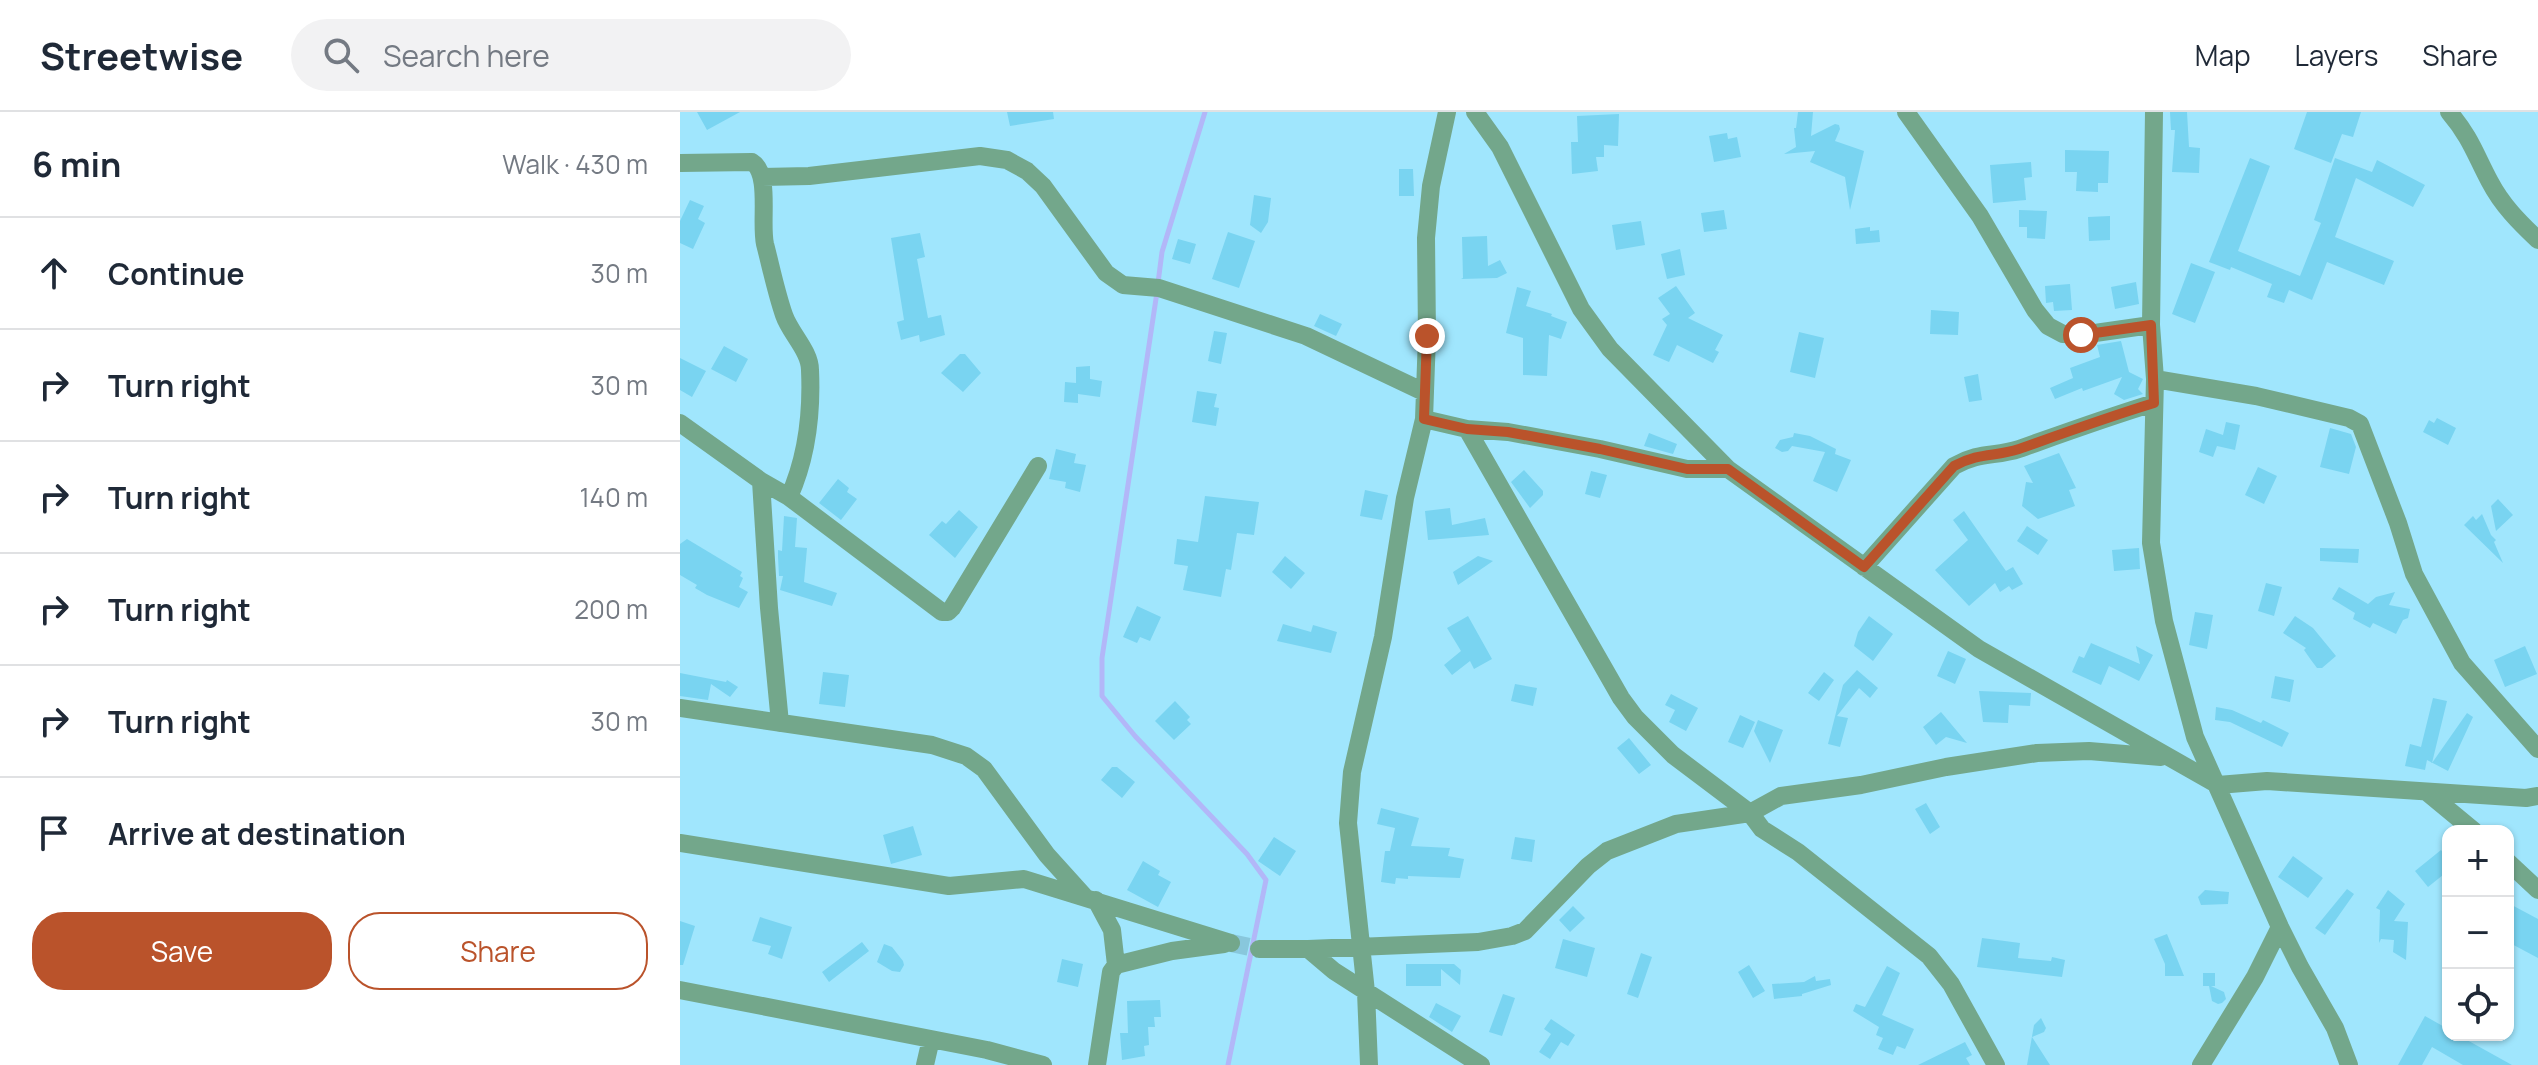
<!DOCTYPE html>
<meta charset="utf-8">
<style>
body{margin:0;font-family:Manrope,sans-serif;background:#f2f2f3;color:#1f2937}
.controls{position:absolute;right:24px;bottom:24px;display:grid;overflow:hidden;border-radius:16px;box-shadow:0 2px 6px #0004}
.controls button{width:72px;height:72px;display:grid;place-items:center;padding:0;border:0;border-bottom:2px solid #e0e1e3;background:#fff;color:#1f2937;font:40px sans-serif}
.stop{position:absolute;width:24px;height:24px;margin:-18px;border:6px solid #ba532b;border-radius:50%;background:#fff}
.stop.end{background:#ba532b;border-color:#fff;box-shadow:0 2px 8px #0008}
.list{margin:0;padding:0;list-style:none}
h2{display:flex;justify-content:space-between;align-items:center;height:104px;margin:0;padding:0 32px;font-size:34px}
h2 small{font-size:26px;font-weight:400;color:#747a83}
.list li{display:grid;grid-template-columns:52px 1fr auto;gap:24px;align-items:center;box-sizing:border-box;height:112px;padding:0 32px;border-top:2px solid #e0e1e3}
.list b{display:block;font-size:30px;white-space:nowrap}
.list em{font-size:26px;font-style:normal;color:#747a83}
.actions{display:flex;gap:16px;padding:24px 32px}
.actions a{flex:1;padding:18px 0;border:2px solid #ba532b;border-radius:32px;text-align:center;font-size:28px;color:#ba532b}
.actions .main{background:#ba532b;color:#fff}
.icon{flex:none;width:44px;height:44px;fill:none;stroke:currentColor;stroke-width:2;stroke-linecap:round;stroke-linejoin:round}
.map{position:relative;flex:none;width:1858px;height:953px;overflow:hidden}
header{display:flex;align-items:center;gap:48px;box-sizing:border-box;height:112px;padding:0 40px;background:#fff;border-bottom:2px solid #e0e1e3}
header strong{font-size:38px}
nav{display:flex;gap:44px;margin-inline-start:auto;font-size:28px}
.search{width:560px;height:72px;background:#f2f2f3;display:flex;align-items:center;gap:20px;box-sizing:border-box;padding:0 28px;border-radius:44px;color:#747a83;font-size:30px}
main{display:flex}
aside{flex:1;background:#fff}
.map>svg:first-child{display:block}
</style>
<header>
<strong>Streetwise</strong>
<div class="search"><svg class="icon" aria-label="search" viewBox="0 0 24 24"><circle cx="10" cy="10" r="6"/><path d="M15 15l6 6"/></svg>Search here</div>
<nav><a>Map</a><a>Layers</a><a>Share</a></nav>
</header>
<main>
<aside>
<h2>6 min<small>Walk · 430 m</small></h2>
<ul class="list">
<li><svg class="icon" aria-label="ahead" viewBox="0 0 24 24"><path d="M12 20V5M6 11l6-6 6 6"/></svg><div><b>Continue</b></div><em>30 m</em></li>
<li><svg class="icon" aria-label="right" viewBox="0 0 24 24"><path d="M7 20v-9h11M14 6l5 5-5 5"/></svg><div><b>Turn right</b></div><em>30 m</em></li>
<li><svg class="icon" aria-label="right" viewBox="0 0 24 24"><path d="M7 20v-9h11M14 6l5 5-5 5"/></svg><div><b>Turn right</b></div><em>140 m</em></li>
<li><svg class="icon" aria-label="right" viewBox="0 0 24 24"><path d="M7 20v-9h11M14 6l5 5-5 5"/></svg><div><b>Turn right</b></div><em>200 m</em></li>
<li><svg class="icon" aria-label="right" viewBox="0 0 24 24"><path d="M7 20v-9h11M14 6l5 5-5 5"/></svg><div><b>Turn right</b></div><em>30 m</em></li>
<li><svg class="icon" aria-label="arrive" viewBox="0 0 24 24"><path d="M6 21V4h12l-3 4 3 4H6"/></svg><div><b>Arrive at destination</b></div></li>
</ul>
<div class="actions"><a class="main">Save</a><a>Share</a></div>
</aside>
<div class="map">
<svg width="1858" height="953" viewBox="0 0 1858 953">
<rect width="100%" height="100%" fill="#a0e6fd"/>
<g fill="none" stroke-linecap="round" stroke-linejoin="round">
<path stroke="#b2b7f8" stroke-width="5" d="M478 171 482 140 525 0
M477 180 422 546V584L455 624 567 742 586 768 548 953"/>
</g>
<path fill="#79d4f1" d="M17 0H60L27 18Z
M327 0H373L374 7 330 14Z
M1118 0H1133L1131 24 1155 12 1159 13 1160 17 1155 29 1184 39 1170 98 1165 65 1130 50 1135 39 1104 42 1116 35 1114 16H1116Z
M1490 0H1507L1509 35 1520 36 1519 61 1492 60 1495 18H1491Z
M1627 0H1681L1673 25 1662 22 1651 51 1614 37Z
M939 2 938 34 924 33V45H916L918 59 892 62 891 30H898L897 4Z
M1047 21 1048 27 1057 25 1061 45 1034 50 1029 24Z
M1385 38 1429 39 1428 71H1418V80L1396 79 1397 60H1385Z
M1570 46 1590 54 1558 139 1620 164 1641 111 1634 108 1655 46 1692 60 1697 48 1745 73 1733 95 1676 66 1655 125 1714 149 1704 173 1647 150 1632 188 1609 178 1604 191 1587 185 1592 172 1551 155 1550 158 1529 150Z
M1351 50 1352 65 1344 66 1346 88 1313 91 1310 53Z
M719 57H733L734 84H719Z
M574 83 591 86 588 110 581 121 570 113Z
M10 88 24 94 18 107 25 111 13 137 0 131V109Z
M1044 98 1047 117 1024 120 1021 101Z
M1339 98 1367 99 1365 127 1347 126V115H1339Z
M1430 104V128L1409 129 1408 105Z
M961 109 965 133 936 138 932 113Z
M1190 115V119L1199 118 1200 130 1176 132 1175 117Z
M548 120 575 129 559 176 532 167Z
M240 121 245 145 237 147 248 206 261 203 265 223 240 230 239 223 221 228 217 210 224 208 211 126Z
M807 124 808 154 820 148 827 161 817 166 781 167 783 166 782 125Z
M498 127 516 132 510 152 492 147Z
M1000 137 1005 163 987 167 981 142Z
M1511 151 1535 160 1515 211 1492 202Z
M1456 170 1459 192 1435 197 1431 175Z
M1390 172 1392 198 1374 199 1373 190 1366 191 1365 174Z
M996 174 1015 201 1008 206 1043 223 1035 238 1039 240 1033 251 997 233 989 250 973 243 987 213 982 207 990 202 978 186Z
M837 175 851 179 846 194 872 202 871 204 887 210 881 227 869 223 867 264 843 263V226L826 221Z
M1251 198 1279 200 1278 223 1250 222Z
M640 202 662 212 656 224 634 214Z
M534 219 547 221 541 252 528 249Z
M1119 220 1144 226 1135 266 1110 260Z
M1441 229 1449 260 1463 267 1458 277 1463 282 1444 288 1434 282 1442 265 1403 279 1402 276 1375 287 1370 276 1393 266 1390 256 1420 245 1417 233Z
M44 234 68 247 56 270 31 257Z
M280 242H285L301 261 283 280 261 261Z
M0 246 26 259 12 285 0 278Z
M410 254V267L422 269 420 285 398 282V291L384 290 385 270 396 271V255Z
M1298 262 1302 288 1289 290 1284 265Z
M517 279 537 282 534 295 539 296 536 314 512 310Z
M1757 306 1776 316 1768 333 1743 320 1749 308 1754 311Z
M1546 310 1560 313 1555 338 1537 334 1533 345 1519 340 1526 317 1543 323Z
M1650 316 1671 322 1676 335 1669 362 1640 355Z
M969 321 997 332 993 342 964 334Z
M1114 321 1130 324 1156 337 1155 342 1171 348 1157 380 1133 369 1145 340 1112 334 1108 339 1102 340 1095 336 1100 328 1113 325Z
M376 337 396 342 394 351 406 353 400 380 385 376 386 370 369 367Z
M1379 341 1396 376 1389 378 1395 394 1358 407 1342 394 1346 370 1353 371 1344 354Z
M1578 355 1597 364 1584 392 1565 383Z
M844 358 863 379V383L850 396 831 370Z
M911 359 927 363 920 386 905 382Z
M158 367 169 376 167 380 177 387 161 408 139 391Z
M685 378 708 383 702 408 680 404Z
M525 384 579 390 574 423 557 421 551 458 546 457 541 485 503 478 508 454 494 452 497 427 518 430Z
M1818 387 1833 403 1816 419 1811 394Z
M770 396 772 413 805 406 809 423 748 428 745 399Z
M279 398 298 415 275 446 249 423 262 409 266 412Z
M1284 399 1326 459 1333 455 1343 472 1332 478 1329 474 1320 480 1315 471 1289 494 1255 458 1288 428 1273 408Z
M1802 402 1811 423 1816 428 1814 430 1823 451 1784 413 1793 404 1796 408Z
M104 404 117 406 115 435 127 436 124 470 157 481 152 494 100 478 103 464H99L98 445V438L102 439Z
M1347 414 1368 428 1358 443 1337 429Z
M7 427 62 460 60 464 63 466 59 475 68 480 59 496 27 483 15 476 17 473 0 463V432Z
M1459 436 1460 457 1434 459 1432 438Z
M1640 436 1679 437 1678 451 1640 449Z
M605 444 625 461 611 477 592 460Z
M798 444 813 449 778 473 773 460Z
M1586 471 1602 475 1594 504 1578 499Z
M1659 475 1688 492 1696 485 1715 480 1709 493 1730 497 1728 506 1723 508 1716 522 1693 511 1690 516 1673 507 1675 501 1652 487Z
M457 494 481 505 470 529 460 525 457 531 443 525Z
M1515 500 1533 503 1527 537 1509 533Z
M788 504 812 547 794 557 790 549 772 563 764 553 781 539 767 516Z
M1189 504 1213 522 1193 549 1174 534 1178 520Z
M1615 504 1633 516 1656 544 1642 556H1637L1631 548 1624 538 1626 536 1603 521Z
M603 512 631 520 633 513 657 520 651 541 597 529Z
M1411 531 1460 552 1456 534 1473 543 1459 569 1429 554 1421 573 1392 560 1399 544 1404 546Z
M1845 534 1857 562 1825 575 1814 548Z
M1268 539 1286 547 1275 572 1257 564Z
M1177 558 1198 576 1190 586 1179 576 1157 604 1168 606 1160 635 1148 632 1163 573Z
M143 560 169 563 165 595 139 592Z
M1144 560 1154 568 1139 589 1128 581Z
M0 561 46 570 47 568 58 575 50 585 31 572 28 588 0 584Z
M1595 564 1614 568 1610 590 1591 586Z
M835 572 857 576 853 594 831 589Z
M1299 579 1351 581 1350 594 1329 593 1328 611 1303 610Z
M991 582 1018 596 1006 619 989 610 995 598 985 593Z
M1753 586 1767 589 1752 651 1787 601 1793 605 1768 659 1747 648 1745 658 1725 654 1730 632 1741 635Z
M495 589 510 605 507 608 511 612 494 628 475 609Z
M1536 595 1552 598 1581 611 1583 608 1609 621 1602 635 1550 610 1535 608Z
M1261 600 1287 631 1266 625 1256 633 1243 615Z
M1060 603 1075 610 1063 636 1048 630Z
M1078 608 1103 618 1090 651 1074 619Z
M949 626 971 653 959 662 937 636Z
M432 655H437L455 670 442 686 421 668Z
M1246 691 1260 715 1250 722 1235 697Z
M701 696 739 706 731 734 770 736 768 744 784 747 780 766 728 764V767L716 766 715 772 701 770 705 739H710L715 716 697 712Z
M233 714 242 743 211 752 203 723Z
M594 725 616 739 600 764 578 749Z
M835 725 855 728 852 750 831 747Z
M1761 738 1768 747V759L1748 775 1735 759Z
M1613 744 1643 766 1628 786 1598 765Z
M463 749 480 759 478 763 491 770 478 795 447 778Z
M1667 777 1674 782 1645 823 1635 816Z
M1525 778 1549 780 1548 792 1521 793 1518 785Z
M1708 778 1725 792 1714 809 1728 810 1726 848 1713 840 1714 828 1701 827 1699 831 1700 798 1696 796Z
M1828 791 1858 807V846L1828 830Z
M893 794 905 806 890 820 879 808Z
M80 805 112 815 102 847 88 842 91 834 72 829Z
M0 809 15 814 3 853H0Z
M1487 822 1504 864H1485V852L1474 827Z
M1302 826 1340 831 1338 846 1371 849 1372 845 1385 848 1382 865 1297 855Z
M883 827 915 836 907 865 875 856Z
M182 830 189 839 149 870 142 860Z
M204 832 212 835 223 849 224 853 220 860 212 859 197 850Z
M961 841 972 845 958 886 947 882Z
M382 847 403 852 398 875 377 870Z
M726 852H774L781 858 780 873 761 857V874H726Z
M1069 853 1085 879 1073 886 1058 860Z
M1207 854 1220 861 1202 903 1234 917 1225 937 1217 934 1213 943 1198 937 1203 926 1196 923 1199 915 1173 899 1176 892 1185 895Z
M1523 861H1535V874H1531L1544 880 1546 887 1542 891 1538 892 1532 889 1529 874H1523Z
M1135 864 1136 869 1150 867 1151 873 1122 882V884L1094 887 1092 872 1124 870Z
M823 882 835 886 822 924 809 920Z
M480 888 481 905H474L475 915H468L469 933 464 934 465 944 442 948 440 921H448L447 889Z
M756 891 781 904 772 920 749 905Z
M1745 904 1768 917V923H1778L1832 953H1783L1752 935 1742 953H1718Z
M1361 906 1366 916 1364 920 1352 925 1370 953H1347L1354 913Z
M871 907 895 923 888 934 881 930 870 947 859 940 871 922 864 917Z
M1285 930 1292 943 1286 946 1290 953H1238Z"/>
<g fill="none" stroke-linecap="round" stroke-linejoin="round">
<path stroke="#88c7dc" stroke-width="18" stroke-dasharray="18 9" stroke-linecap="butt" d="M551 831 579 837"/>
<path stroke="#73a78b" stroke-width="18" d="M795 0 820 35 901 197 930 237 1048 357 1299 537 1538 673 1587 669 1846 686 1858 684
M1226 0 1300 104 1355 198 1368 214 1383 222 1401 223 1471 213
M1474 0 1471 213 1475 267 1471 431 1484 509 1515 625 1600 815 1620 855 1655 916 1669 953
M1769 0C1791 26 1795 42 1810 70 1822 93 1839 110 1858 128
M0 51 72 50C91 62 80 110 85 132 91 155 96 180 104 203 110 221 130 239 130 258 132 302 127 345 109 385
M82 65 129 64 300 44 327 48 347 59 363 74 426 161 443 173 479 176 626 224 744 280
M1475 267 1576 284 1669 306 1680 312 1718 411 1734 462 1782 551 1858 637
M744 307 787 317 828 320 920 337 1007 357H1048
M0 311 81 369 109 385 262 500H268L272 496 358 354
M787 317 941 586 955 605 993 643 1070 701 1082 717 1118 740 1249 844 1271 872 1316 953
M81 369 89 496 100 611
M1184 455 1274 354C1300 339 1315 345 1339 337 1384 321 1428 305 1474 291
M0 596 252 633 286 644 304 657 367 743 404 784
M1748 681 1794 719
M0 731 269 774 344 767 551 831
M1828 750 1858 778
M416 788 432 818 436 853
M579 837H628L654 859 801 953
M628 837 798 830 832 824 845 819 908 754 927 739 996 712 1070 701 1101 684 1181 673 1266 655 1357 641 1409 639 1481 645
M0 878 307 938 363 953
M245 953 251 927
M417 953 431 860 436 853 492 839 544 832
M689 953 686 880 668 711 672 660 703 525 725 386 744 307 747 224 746 126 751 74 767 0
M1521 953 1575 865 1600 815"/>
</g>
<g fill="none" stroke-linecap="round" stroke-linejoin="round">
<path stroke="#ba532b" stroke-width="10" d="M747 224 744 307 787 317 828 320 920 337 1007 357H1048L1184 455 1274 354C1300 340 1315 345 1339 337 1384 321 1428 305 1474 291L1471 213 1401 223"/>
</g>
</svg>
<div class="controls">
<button>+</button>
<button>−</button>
<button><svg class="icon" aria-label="locate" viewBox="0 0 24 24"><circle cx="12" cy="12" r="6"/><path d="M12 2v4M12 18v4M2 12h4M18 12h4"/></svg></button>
</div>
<div class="stop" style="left:1401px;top:223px"></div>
<div class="stop end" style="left:747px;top:224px"></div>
</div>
</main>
